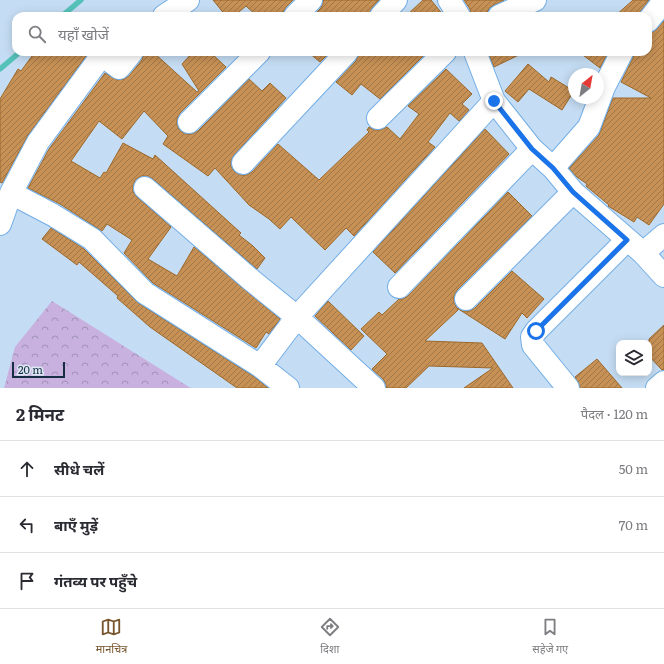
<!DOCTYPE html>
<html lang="hi">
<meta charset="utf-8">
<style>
body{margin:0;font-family:Literata,"Noto Sans Devanagari",serif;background:#f2f2f3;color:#2b2b33}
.controls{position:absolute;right:12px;bottom:12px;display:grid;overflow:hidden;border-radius:8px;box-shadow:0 2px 10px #0003}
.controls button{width:36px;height:36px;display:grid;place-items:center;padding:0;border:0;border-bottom:1px solid #e1e1e2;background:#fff;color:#2b2b33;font:20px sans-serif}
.compass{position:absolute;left:568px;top:68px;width:36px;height:36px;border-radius:50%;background:#fff;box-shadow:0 2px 10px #0003;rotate:31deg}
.scale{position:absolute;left:12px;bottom:10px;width:53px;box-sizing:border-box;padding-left:4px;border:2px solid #152e44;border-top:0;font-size:11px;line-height:14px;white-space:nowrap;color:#152e44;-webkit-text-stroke:3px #dde8f4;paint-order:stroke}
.stop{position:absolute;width:12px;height:12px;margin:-9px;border:3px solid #1a73e8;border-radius:50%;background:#fff}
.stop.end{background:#1a73e8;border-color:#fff;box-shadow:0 1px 4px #0008}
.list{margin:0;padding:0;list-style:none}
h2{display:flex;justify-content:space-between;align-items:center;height:52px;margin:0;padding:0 16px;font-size:17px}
h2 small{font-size:13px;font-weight:400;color:#7c7c81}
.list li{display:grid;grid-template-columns:26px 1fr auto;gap:12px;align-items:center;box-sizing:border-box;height:56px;padding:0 16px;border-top:1px solid #e1e1e2}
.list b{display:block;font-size:15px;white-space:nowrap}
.list em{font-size:13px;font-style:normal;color:#7c7c81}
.icon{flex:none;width:22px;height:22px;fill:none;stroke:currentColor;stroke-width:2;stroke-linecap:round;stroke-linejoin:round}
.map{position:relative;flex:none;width:664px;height:388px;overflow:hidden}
.search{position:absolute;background:#fff;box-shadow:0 2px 10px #0003;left:12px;right:12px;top:12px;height:44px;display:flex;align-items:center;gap:10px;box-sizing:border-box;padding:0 14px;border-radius:12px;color:#7c7c81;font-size:15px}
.sheet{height:220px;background:#fff}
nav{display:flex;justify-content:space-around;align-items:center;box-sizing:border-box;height:56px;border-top:1px solid #e1e1e2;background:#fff;font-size:11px;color:#7c7c81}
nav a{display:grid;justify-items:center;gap:2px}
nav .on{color:#77542c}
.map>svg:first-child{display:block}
</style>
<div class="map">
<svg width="664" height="388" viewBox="0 0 664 388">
<defs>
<pattern id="park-crowns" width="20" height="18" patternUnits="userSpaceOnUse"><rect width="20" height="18" fill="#c8b0df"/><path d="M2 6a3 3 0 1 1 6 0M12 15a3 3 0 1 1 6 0" fill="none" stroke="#a190b6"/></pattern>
<pattern id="building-hatch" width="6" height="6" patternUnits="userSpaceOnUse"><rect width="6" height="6" fill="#c79155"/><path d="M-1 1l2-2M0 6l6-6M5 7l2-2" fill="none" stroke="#a07748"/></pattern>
</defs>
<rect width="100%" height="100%" fill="#c5ddf4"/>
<path fill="url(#park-crowns)" d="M52 301 189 387 191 388H4L15 347Z"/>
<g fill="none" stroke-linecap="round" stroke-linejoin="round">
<path stroke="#55c2b9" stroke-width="5.5" d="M62 16 81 0
M0 69 20 52"/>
</g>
<path fill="url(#building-hatch)" stroke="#9c682a" d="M213 0H293L286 7 283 12V16H257L246 6 234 16H226Z
M323 0H379L372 8 369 16H313L320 9 323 4Z
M423 0H431L444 16H406Z
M464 0H504L494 5 489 8 487 14 481 16H471L470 9Z
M633 0H649L637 16H615Z
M664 21V204L649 225 637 217 634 222 608 206 609 205 586 186 587 184 577 177 569 168 599 135 613 98H651L621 82 633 58 634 52H648V33L653 32 657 29Z
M35 52H89L28 135 2 183 0 182V99L18 69 21 71Z
M144 52H153L197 92 199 91 182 64 193 52H210L226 67 180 113 177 119V125L180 131 185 134H192L198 131 249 79 262 91 270 83 286 98 234 155 231 161V167L235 172 241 175H247L252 172 278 144 319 180 369 132 367 130 369 127 374 130H381L387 127 400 139 419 114 408 106 446 69 472 94 462 104 469 110 459 121 450 113 428 142 435 147 354 236 346 228 325 250 291 217 280 229 269 219 249 205 215 168 208 176 163 144 168 136 144 111 122 139 99 121 71 161 100 178 104 172 106 173 123 143 153 159 155 155 241 233 239 235 253 246 265 258 257 269 153 179 148 176H141L135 180 133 186V192L137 197 171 227 148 259 177 276 194 247 280 319 269 334 266 332 256 348 153 283 124 253 132 240 107 224 102 231 60 204 28 188 49 149 105 73 117 80 124 79 129 76 142 60Z
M308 52H330L320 62Z
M359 52H417L423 56 380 99 361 84 352 95 336 82 356 61Z
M488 52H525L494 67Z
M579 52H608L600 68Z
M528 64 549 82 551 77 574 91 562 110 529 89 518 102 505 91Z
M485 129 509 154 395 273 373 252Z
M508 192 532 216 457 290 454 296V303L457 308 462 311H470L475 308 512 271 544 299 527 318 522 313 505 339 457 308 458 310 425 341 482 343 513 388H464L493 368 429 366 406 388H386V384L383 379 372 369 387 354 361 329 379 312 382 315 399 299H403L408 296Z
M51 228 84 249 138 303 253 376 268 388H237L150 327 117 298 118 296 79 262 77 265 42 239Z
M328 301 364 336 351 350 315 316Z
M664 325V370H662L649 356V339Z
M597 359 622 388H580L575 377Z"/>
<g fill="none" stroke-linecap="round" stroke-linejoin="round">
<g stroke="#73aee6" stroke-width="24">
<path id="minor" d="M449 0 459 16
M164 16 188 0
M295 16 311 0
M381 16 396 0
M499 16 535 0
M648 21 664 1
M475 52 494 101 532 149 553 168 573 192 643 253 664 276
M378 118 445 52
M189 122 259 52
M243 163 347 52
M553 168 589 127 604 87 622 52
M145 188 250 279 297 317 374 388
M11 193 53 215 92 239 145 293 260 366 288 388
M0 224 11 193 38 142 102 55 119 68 132 52
M643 253 664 235
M399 287 532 149
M466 299 573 192
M260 366 297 317 494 101
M568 388 533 345 532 337 536 331 627 240
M657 388 664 382"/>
</g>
<use href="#minor" stroke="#fff" stroke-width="22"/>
</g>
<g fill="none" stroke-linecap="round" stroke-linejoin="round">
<path stroke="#1a73e8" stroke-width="5" d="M494 101 532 149 553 168 573 192 627 240 536 331"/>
</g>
</svg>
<div class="controls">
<button><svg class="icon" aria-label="layers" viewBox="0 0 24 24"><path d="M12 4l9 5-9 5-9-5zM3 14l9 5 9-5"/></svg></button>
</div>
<svg class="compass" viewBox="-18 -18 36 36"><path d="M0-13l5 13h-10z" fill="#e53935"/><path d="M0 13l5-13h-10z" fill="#7c7c81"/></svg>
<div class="scale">20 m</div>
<div class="stop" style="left:536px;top:331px"></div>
<div class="stop end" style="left:494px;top:101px"></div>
<div class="search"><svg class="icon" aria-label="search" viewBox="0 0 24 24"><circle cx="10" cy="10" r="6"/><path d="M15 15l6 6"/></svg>यहाँ खोजें</div>
</div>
<section class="sheet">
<h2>2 मिनट<small>पैदल · 120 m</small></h2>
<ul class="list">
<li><svg class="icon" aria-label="ahead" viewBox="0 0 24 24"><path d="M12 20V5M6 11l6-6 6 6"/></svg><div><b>सीधे चलें</b></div><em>50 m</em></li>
<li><svg class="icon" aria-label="left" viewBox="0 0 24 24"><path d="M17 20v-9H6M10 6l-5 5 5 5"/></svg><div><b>बाएँ मुड़ें</b></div><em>70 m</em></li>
<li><svg class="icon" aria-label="arrive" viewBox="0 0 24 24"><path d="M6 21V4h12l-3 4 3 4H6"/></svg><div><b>गंतव्य पर पहुँचे</b></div></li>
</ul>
</section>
<nav>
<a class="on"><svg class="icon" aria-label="map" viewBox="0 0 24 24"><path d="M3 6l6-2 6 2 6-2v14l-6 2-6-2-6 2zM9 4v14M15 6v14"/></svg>मानचित्र</a>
<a><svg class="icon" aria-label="directions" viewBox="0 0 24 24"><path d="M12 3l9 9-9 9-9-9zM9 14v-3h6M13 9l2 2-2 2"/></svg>दिशा</a>
<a><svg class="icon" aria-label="saved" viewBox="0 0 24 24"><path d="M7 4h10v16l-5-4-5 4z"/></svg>सहेजे गए</a>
</nav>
